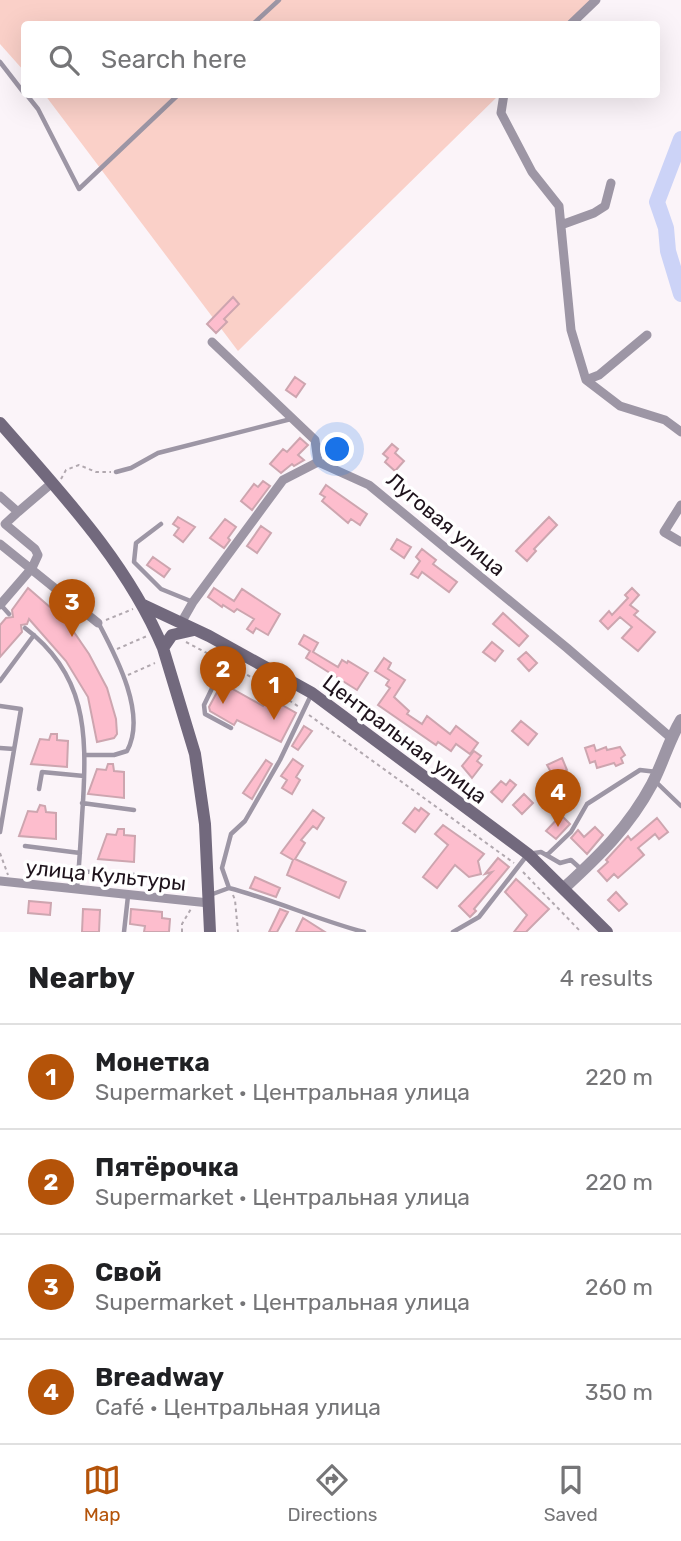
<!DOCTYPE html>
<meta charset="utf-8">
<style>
body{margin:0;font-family:Rubik,sans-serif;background:#f2f2f2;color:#202124}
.you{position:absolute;left:338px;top:450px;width:24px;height:24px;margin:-18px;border:5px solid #fff;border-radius:50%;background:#1a73e8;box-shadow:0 0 0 10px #1a73e833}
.badge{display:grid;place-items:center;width:46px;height:46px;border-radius:50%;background:#b45309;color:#fff;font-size:23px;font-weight:700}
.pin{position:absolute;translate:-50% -58px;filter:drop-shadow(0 2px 4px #0008)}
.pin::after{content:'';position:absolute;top:37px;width:24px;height:21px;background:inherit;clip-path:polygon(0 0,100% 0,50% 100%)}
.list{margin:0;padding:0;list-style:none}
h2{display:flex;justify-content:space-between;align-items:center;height:91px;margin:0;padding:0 28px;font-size:30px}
h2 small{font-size:23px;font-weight:400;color:#757577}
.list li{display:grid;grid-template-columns:46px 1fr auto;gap:21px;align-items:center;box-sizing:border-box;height:105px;padding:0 28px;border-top:2px solid #e0e0e0}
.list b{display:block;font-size:26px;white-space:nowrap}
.list p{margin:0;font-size:23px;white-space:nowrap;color:#757577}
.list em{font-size:23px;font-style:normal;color:#757577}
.icon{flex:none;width:38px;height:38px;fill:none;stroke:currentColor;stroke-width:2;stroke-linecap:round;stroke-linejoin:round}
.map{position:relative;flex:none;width:681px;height:932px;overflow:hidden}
.search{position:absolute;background:#fff;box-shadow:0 7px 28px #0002;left:21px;right:21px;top:21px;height:77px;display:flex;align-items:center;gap:18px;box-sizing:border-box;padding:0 24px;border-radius:7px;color:#757577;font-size:26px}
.sheet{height:511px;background:#fff}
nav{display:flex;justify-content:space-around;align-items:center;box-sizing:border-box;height:98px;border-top:2px solid #e0e0e0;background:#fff;font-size:19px;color:#757577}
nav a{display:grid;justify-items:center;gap:4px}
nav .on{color:#b45309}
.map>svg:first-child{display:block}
</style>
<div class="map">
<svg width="681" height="932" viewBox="0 0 681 932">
<rect width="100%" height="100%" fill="#fbf4f9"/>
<path fill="#fad0c8" d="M0 0H594L570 24H24V71L0 44Z
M45 95H499L238 351Z"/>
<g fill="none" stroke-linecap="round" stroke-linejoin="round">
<path stroke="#ccd3f7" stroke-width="16" d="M681 139 657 202 666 228 668 251 681 294"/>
</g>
<path fill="#fdbdcd" stroke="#cda5af" stroke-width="2" d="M233 297 239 304 224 319 227 322 216 333 207 324Z
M295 377 305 384 296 397 286 390Z
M300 438 308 445 298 455 304 460 294 466 292 464 281 473 270 464 283 449 287 452Z
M392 444 398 449 395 453 404 461 395 471 385 462 388 458 383 454Z
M263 481 270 486 252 510 241 501 254 484 258 487Z
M326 485 367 514 360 525 351 519 348 523 322 501 325 497 320 494Z
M178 517 195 527 183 542 174 535 179 528 173 524Z
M549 517 557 525 534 549 536 551 527 561 516 551Z
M225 519 236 527 228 538 230 540 224 548 210 538Z
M261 526 271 533 257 553 247 546Z
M397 539 411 547 404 558 391 549Z
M422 549 436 560 433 564 457 582 449 592 422 572 418 578 411 574 420 561 416 557Z
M153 557 170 569 164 577 147 565Z
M28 588 67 622 89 654 107 688 116 719 117 734 114 738 97 742 88 697 66 661 29 619 27 624 21 625 22 632 0 657V625L6 618 13 617 12 610Z
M214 588 234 601 242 589 280 614 268 635 256 628 253 633 247 629 254 619 237 609 234 612 223 605 222 607 208 597Z
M632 588 639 595 630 605 638 611 634 615 655 632 638 651 622 638 632 627 620 617 608 629 600 621 609 611 612 615 628 598 625 595Z
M503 613 528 636 519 646 493 624Z
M304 635 318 643 313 652 338 667 342 660 347 663 348 661 368 673 357 690 306 658 310 651 299 644Z
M492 642 503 651 495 661 483 652Z
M526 652 537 663 529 671 518 659Z
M384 658 391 663 388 669 405 680 394 697 409 711 407 714 422 724 427 716 450 734 456 726 478 743 470 754 456 744 451 751 438 742 436 745 378 705 390 688 386 685 389 680 375 671Z
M222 683 263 706 268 697 296 713 281 742 237 720 234 725 210 711 209 707Z
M521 721 537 734 528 745 512 731Z
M304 726 312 731 298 750 292 746Z
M51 734H57V740L68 741 67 767 31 764 40 739 49 740Z
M594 745 596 751 606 747 607 750 620 747 625 755 621 758 623 763 616 766 614 763 597 768 595 761 590 763 585 748Z
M474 751 481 756 477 761 482 765 472 778 462 766Z
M562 758 567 770 553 776 547 765Z
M293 759 303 766 296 777 300 780 292 794 282 788 287 780 281 776Z
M266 760 272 764 252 799 243 793Z
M108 764H113L114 771 124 772V798L88 794 97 769 106 770Z
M510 780 516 785 502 802 491 792 501 781 506 785Z
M524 794 533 803 522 814 513 805Z
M40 805 45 806 46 812 56 813V839L19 836 28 811 37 812Z
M415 808 419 811 421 808 429 814 415 832 403 823Z
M313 810 324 818 317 829 313 826 301 840 305 843 295 859 346 882 339 898 287 875 293 860 281 853Z
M561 815 570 824 556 839 546 831Z
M657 818 668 832 659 839 655 834 638 848 644 855 618 878 614 874 607 881 598 871 608 862 606 860 628 836 631 840Z
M443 825 484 854 478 861 481 874 469 877 455 865 437 888 423 877 448 845 435 834Z
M595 827 603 835 587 854 571 838 578 830 584 837Z
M118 829H124V835L135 836 134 862 98 859 107 834 116 835Z
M498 858 509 867 474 909 476 911 470 917 459 906 492 872 485 874Z
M255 877 280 888 276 897 250 888Z
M516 879 549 909 526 932H514L527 915 505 892Z
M616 892 627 904 619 911 608 900Z
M29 901 51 903 50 915 28 913Z
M83 909 100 910 99 932H82Z
M131 909 162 912V918L170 919 169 932H144L145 926 130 924Z
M280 909 288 912 277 932H269Z
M303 918 325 932H296Z"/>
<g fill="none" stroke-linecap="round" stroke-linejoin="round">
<path stroke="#b1a8af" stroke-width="2" stroke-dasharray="3.5 3.5" stroke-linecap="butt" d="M61 479 66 470 79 465 96 472H111
M106 620 133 609
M186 642 224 662
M117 649 147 636
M235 668 277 692 299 707
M128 675 155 663
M309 715 514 863
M0 853 8 875
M523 872 581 932
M233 895 235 900 238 932
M182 932V924L191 909"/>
<path stroke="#9d96a5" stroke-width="4.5" d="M253 24 279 0
M0 62 24 93
M26 94 38 109 79 189 179 94
M116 472 131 468 158 453 291 419
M161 524 136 543 134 562 161 589 193 602
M0 604 9 614
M25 628C86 674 87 732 83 802 81 830 80 859 77 888
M0 681 34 635
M0 706 21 709 0 832
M231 728 205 714 204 705 216 680 223 678 236 652
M0 748 14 749
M86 755H114L127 751C147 715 117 658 99 624
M655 781 681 806
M39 789 42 772 84 776
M82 803 134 810
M25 846 80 853
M547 855 571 832 587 804 640 770 657 772
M78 871 134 875
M229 888C275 900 318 920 364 932
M210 895 229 888 222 868 231 834 245 821 280 760 312 693
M124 932 128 896
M453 932 479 917 528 854 541 852 560 863 571 860 581 869"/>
<path stroke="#9d96a5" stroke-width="9" d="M571 24 596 0
M504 94 501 113 532 172 559 206 571 330 586 380 620 406 665 420 681 432
M561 225 594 213 605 206 611 183
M212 342 315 440 318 462
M586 380 599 375 647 335
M0 496 18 512 5 524 35 549 38 555 32 568 0 605
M681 505 664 532 681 542
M18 512 52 483
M0 544 98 623
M181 623 193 602 283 480 318 462 369 485 567 648 670 737
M0 881 209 903"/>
<path stroke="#9d96a5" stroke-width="12" d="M564 888C599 856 629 827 652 784 663 763 669 740 681 720"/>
<path stroke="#72697d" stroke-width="12" d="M0 423C61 493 127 562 163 648
M143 605 209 636 312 693 528 854 607 932
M194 630 172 635 163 648 195 754 205 824 210 932"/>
</g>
<g text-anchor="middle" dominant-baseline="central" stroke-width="7" stroke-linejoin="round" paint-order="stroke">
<g font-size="21" fill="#1e131c" stroke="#fff">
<text transform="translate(446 524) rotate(40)">Луговая улица</text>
<text transform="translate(405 739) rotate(37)">Центральная улица</text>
<text transform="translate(106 875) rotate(6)">улица Культуры</text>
</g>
</g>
</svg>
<div class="you"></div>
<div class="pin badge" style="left:274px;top:720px">1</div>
<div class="pin badge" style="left:223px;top:704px">2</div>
<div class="pin badge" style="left:72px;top:637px">3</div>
<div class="pin badge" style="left:558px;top:827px">4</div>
<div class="search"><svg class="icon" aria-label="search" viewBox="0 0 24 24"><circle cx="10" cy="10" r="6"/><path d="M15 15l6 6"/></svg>Search here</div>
</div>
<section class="sheet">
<h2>Nearby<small>4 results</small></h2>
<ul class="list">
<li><span class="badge">1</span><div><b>Монетка</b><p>Supermarket · Центральная улица</p></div><em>220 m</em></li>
<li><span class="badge">2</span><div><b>Пятёрочка</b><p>Supermarket · Центральная улица</p></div><em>220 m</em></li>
<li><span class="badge">3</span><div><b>Свой</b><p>Supermarket · Центральная улица</p></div><em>260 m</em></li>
<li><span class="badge">4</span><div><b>Breadway</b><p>Café · Центральная улица</p></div><em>350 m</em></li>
</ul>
</section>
<nav>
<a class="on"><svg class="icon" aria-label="map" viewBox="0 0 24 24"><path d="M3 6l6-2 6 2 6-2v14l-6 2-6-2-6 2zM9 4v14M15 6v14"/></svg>Map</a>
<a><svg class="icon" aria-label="directions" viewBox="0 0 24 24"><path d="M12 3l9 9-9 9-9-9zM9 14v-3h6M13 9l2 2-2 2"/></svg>Directions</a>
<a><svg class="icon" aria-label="saved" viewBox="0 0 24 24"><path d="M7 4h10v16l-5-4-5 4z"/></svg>Saved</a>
</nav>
